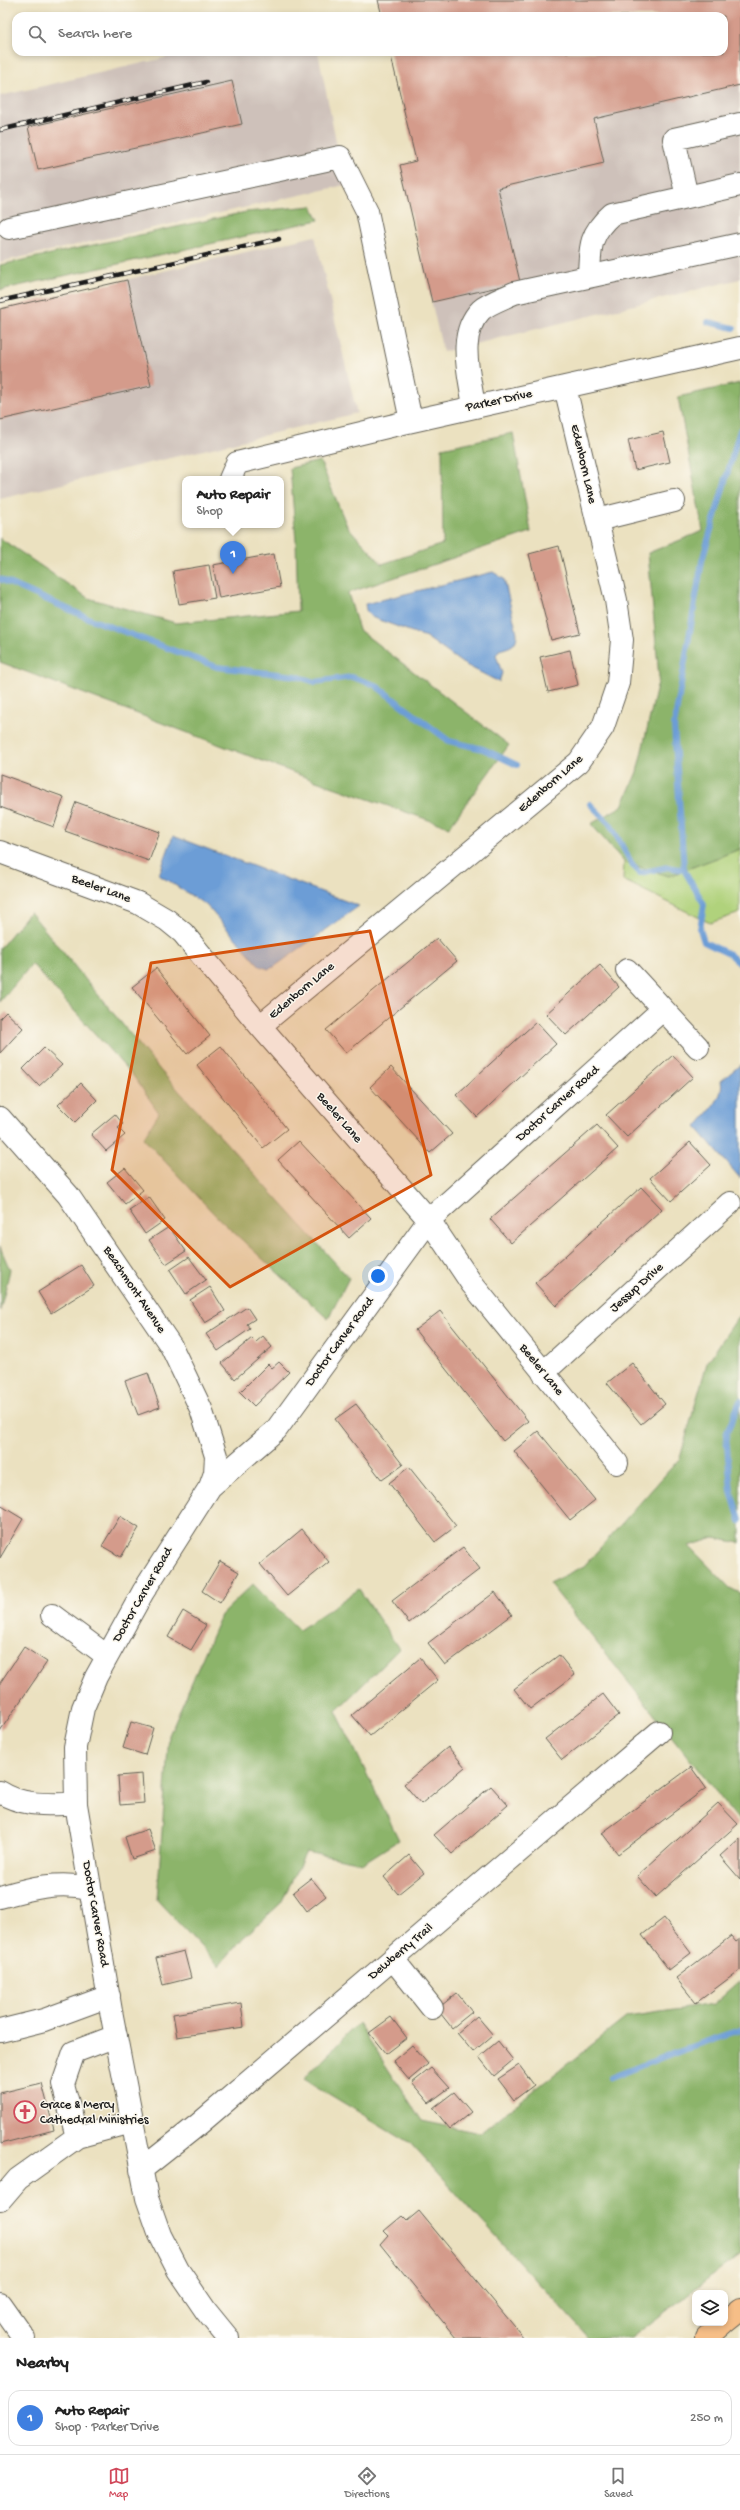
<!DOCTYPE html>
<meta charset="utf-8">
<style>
body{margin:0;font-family:"Gochi Hand",sans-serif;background:#f6f6f6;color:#222}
.controls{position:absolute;right:12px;bottom:12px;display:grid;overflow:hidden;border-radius:8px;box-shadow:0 2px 6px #0003}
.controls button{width:36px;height:36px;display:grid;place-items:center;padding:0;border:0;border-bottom:1px solid #e0e0e0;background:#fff;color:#222;font:20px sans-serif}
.you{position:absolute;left:378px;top:1276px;width:14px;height:14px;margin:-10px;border:3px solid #fff;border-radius:50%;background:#1a73e8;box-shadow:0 0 0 6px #1a73e833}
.badge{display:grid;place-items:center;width:26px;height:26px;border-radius:50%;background:#d1495b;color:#fff;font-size:13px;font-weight:700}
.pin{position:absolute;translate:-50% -33px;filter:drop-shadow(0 1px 2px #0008)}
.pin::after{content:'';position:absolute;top:21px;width:14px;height:12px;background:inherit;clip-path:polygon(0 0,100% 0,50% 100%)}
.popup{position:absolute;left:182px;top:476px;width:102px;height:52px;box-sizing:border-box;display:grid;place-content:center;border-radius:8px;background:#fff;filter:drop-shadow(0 1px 3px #0005);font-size:13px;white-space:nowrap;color:#767676}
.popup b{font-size:15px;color:#222}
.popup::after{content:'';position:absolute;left:50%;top:100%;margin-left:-8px;border:8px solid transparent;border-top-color:#fff}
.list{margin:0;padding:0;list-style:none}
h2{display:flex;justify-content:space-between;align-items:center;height:52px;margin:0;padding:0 16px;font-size:17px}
h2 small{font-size:13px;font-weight:400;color:#767676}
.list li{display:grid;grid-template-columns:26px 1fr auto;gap:12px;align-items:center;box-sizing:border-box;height:56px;margin:0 8px 8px;padding:0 8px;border:1px solid #e0e0e0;border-radius:12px}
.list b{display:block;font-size:15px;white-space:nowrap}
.list p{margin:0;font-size:13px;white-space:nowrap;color:#767676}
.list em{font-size:13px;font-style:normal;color:#767676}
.icon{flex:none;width:22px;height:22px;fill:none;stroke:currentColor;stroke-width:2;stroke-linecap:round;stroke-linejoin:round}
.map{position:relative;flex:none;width:740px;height:2338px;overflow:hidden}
.search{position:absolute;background:#fff;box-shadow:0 2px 6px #0003;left:12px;right:12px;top:12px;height:44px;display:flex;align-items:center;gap:10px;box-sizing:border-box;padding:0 14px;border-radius:12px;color:#767676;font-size:15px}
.sheet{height:116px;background:#fff}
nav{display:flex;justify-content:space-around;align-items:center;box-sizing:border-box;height:56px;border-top:1px solid #e0e0e0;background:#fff;font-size:11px;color:#767676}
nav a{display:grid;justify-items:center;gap:2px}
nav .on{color:#d1495b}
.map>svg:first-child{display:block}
</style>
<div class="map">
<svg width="740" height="2338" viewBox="0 0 740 2338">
<rect width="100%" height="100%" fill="#fbf7ec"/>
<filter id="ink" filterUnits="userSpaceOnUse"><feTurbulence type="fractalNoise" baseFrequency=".025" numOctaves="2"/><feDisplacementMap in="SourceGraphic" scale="8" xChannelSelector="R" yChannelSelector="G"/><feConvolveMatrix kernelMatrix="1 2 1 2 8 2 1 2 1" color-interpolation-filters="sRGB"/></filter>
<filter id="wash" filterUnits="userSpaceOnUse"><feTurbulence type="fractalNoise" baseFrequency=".012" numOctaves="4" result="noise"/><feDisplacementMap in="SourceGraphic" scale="16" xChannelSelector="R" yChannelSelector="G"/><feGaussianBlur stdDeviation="0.9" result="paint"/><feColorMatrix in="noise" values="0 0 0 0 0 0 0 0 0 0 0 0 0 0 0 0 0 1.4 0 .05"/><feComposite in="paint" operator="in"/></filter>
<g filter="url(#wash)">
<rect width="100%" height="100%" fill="#ebe1c0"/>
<path fill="#cec1ba" d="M378 0H740V279L443 352 400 165 416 161 390 52H724V16H382Z
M190 52H318L345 185 0 262V96Z
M315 236 357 413 0 499V309Z"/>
<path fill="#b0d27b" stroke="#66774c" d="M740 849V913L710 923 623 880 624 862 669 876Z"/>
<path fill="#8cb46b" stroke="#546844" d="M312 206 319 220 0 290V265L246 212Z
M740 383V849L669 876 624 862 591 824 622 806 637 772 659 678 648 553 703 531 678 397Z
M513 433 531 532 348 593 359 630 509 745 449 827 313 780 0 662V538L88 598 176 623 298 611 296 541 290 468 320 461 347 526 382 564 443 544 442 448Z
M30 912 160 1070 349 1278 328 1319 217 1217 143 1138 159 1113 134 1077 32 964 0 1002V948Z
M0 1247 10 1270 0 1311Z
M740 1314V1543L714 1538 689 1546 730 1588 740 1593V1822L549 1583 584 1566 680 1458 707 1363Z
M253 1584 299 1630 359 1589 399 1649 336 1711 399 1840 363 1863 306 1852 281 1903 243 1938 219 1966 157 1900 169 1735 221 1615Z
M740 1981V2255L631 2338H589L410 2143 304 2079 358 2023 422 2121 480 2133 627 2017 714 2004Z"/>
<path fill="#6c9dd6" stroke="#445c79" d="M493 572 504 579 517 633C517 646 510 647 499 650L496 655 502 673 499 682 462 663 426 637 371 617 366 610 365 604Z
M173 836 359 906 274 967 268 969 260 966 206 905 159 875Z
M740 1065V1178L696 1127C706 1114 725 1098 721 1081Z"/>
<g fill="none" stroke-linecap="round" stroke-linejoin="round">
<path stroke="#6c9dd6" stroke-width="6" d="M708 322 734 328
M740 430 702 561 674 726 684 870 704 904 700 929 704 942 729 954 740 964
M0 579 88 618 217 667 296 676 315 682 352 677 375 685 449 741 483 749 517 765
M590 804 610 824 633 866 640 873 668 867 684 870
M740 1401 726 1435 731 1491 740 1521
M610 2078 678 2051 740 2030"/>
</g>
<g id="blocks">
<path fill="#d49b8b" d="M378 0H740V85L594 119 604 163 498 188 520 282 432 302 400 165 416 161 390 52H724V16H382Z
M232 81 242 124 38 170 28 127Z
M127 280 151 386 0 420V309Z
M663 432 670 462 635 470 628 440Z
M559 546 580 633 551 640 529 554Z
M274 554 280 587 219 598 213 565Z
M209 565 215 598 179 604 173 571Z
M570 650 578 685 548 692 540 657Z
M0 774 64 797 54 827 0 807Z
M76 802 160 832 149 861 65 831Z
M437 938 457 961 346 1053 326 1030Z
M600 965 619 987 566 1035 546 1014Z
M156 968 210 1036 187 1054 132 987Z
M6 1012 23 1028 0 1053V1018Z
M536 1022 556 1044 477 1117 456 1095Z
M221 1046 287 1129 263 1148 197 1065Z
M44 1048 62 1065 39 1086 23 1069Z
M673 1055 693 1077 627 1137 606 1115Z
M391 1067 452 1134 430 1153 370 1087Z
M81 1083 97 1100 75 1122 58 1105Z
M115 1114 123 1124 118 1128 125 1135 106 1151 91 1134Z
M597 1125 618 1148 511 1243 490 1219Z
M299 1141 371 1218 349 1238 278 1160Z
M690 1142 711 1165 671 1201 650 1178Z
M125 1168 143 1190 125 1204 107 1182Z
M641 1187 662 1209 556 1306 535 1283Z
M149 1197 165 1220 145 1234 129 1210Z
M169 1227 186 1251 166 1264 149 1240Z
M189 1257 206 1280 186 1294 170 1270Z
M81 1265 94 1286 51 1313 38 1292Z
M210 1287 225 1311 205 1323 190 1300Z
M247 1307 255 1319 247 1324 250 1329 218 1351 206 1334Z
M440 1311 528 1421 503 1441 415 1330Z
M263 1336 272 1347 235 1379 222 1363 252 1338 256 1342Z
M279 1362 289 1372 254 1406 240 1392 268 1364 272 1368Z
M632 1363 665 1404 641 1424 607 1383Z
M148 1373 160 1407 138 1415 125 1381Z
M356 1404 403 1465 382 1480 335 1419Z
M538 1431 595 1500 570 1520 514 1451Z
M409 1467 456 1526 435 1542 389 1483Z
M0 1505 23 1519 0 1558Z
M120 1516 139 1528 121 1557 102 1546Z
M302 1529 329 1562 287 1596 260 1564Z
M463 1547 480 1569 409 1623 392 1601Z
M220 1561 239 1572 220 1603 202 1591Z
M495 1592 512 1615 445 1665 428 1643Z
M183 1611 206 1625 191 1650 168 1637Z
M24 1647 47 1662 0 1731V1683Z
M559 1655 575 1675 530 1709 514 1689Z
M420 1658 438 1680 370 1736 352 1715Z
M603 1694 619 1715 562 1760 545 1739Z
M131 1722 153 1728 145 1755 123 1748Z
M448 1747 465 1767 421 1804 404 1784Z
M691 1767 706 1788 618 1854 602 1833Z
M142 1774 144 1803 120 1805 118 1776Z
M491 1786 508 1805 452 1854 434 1835Z
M718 1803 738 1824 656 1897 637 1876Z
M148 1829 156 1851 132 1859 125 1837Z
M740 1838V1879L720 1856Z
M409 1855 424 1873 398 1894 384 1877Z
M311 1878 326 1896 307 1911 293 1892Z
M664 1918 691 1953 669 1970 642 1935Z
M731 1936 736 1942 740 1939V1970L696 2003 676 1978Z
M184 1951 191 1978 163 1985 156 1958Z
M457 1993 472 2012 452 2028 437 2009Z
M241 2003 244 2027 177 2037 173 2014Z
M477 2016 493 2035 473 2052 457 2033Z
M391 2017 407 2038 386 2054 369 2033Z
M498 2041 513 2060 494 2076 479 2057Z
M412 2045 428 2064 409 2080 393 2061Z
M519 2065 534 2085 514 2100 498 2079Z
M431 2068 449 2088 429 2103 412 2083Z
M42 2083 54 2130 0 2144V2093Z
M454 2092 471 2112 450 2129 433 2108Z
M419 2211 524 2338H456L380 2244 388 2235 384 2231 402 2216 407 2221Z"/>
</g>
</g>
<g filter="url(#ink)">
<use href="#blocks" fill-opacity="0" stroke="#646155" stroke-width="1"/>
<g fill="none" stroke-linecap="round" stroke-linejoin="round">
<g stroke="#646155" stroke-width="24">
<path id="minor" d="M687 197 674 139 740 124
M9 228 340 157 367 211 411 421
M589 277C590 248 589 234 612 214L740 185
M474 407C470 376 456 335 481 310 489 303 504 298 514 293L740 244
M230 479 237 463 403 423 740 348
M597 520 674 501
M0 852 138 903 167 920 183 933 260 1026 429 1220 472 1284 617 1463
M627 970 698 1047
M260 1026 579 762 603 727 618 683 622 640 616 600 565 387
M0 1118 68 1195 171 1346 201 1409 216 1456 215 1473 210 1487
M543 1373 730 1203
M52 1615 107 1656
M0 1792C23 1807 50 1804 76 1804
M0 1897C31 1888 58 1881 90 1888
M393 1959 432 2008
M0 2031 44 2020 109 1996
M116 2036 74 2052 63 2084 77 2137 132 2122
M141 2170 199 2124 659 1732
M0 2200 18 2179 77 2137
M0 2304 24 2338
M228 2338 206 2311 178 2270 160 2235 147 2198 111 2011 76 1804 75 1747 83 1708 96 1677 143 1592 210 1487 276 1430 429 1220 662 1010"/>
</g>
<g stroke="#646155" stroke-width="24">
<path id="major" d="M725 2322 740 2310
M707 2338 724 2323"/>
</g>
<use href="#minor" stroke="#fff" stroke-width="22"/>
<use href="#major" stroke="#f6be87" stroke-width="22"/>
<g stroke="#1c1c1c" stroke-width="4.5">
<path id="rail" d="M0 130 206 82
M0 301 279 239"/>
</g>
<use href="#rail" stroke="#fbf7ec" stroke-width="3" stroke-dasharray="9" stroke-linecap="butt"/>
</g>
</g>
<path fill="#d4530e" fill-opacity="0.2" stroke="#d4530e" stroke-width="3" stroke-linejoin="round" d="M370 931 431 1175 230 1287 112 1170 151 963Z"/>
<defs>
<g id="church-ring" transform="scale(1.15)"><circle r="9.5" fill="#fbf7ec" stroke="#d1495b" stroke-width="1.5"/><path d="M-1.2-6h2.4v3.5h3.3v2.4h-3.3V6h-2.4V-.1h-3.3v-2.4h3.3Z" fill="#d1495b"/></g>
</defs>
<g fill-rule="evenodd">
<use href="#church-ring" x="25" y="2112"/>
</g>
<g text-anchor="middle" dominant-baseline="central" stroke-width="3" stroke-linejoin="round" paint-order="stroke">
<g font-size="13" fill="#1c1c1c" stroke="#fbf7ec">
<text transform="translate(499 401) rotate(-12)">Parker Drive</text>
<text transform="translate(583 464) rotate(77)">Edenborn Lane</text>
<text transform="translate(551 784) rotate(-41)">Edenborn Lane</text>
<text transform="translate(101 889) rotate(20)">Beeler Lane</text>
<text transform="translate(302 991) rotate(-40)">Edenborn Lane</text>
<text transform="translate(558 1104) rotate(-42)">Doctor Carver Road</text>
<text transform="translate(339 1118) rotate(49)">Beeler Lane</text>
<text transform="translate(637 1288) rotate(-42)">Jessup Drive</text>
<text transform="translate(134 1290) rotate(56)">Beachmont Avenue</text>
<text transform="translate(340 1342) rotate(-54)">Doctor Carver Road</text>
<text transform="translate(541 1370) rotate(51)">Beeler Lane</text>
<text transform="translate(143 1595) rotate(-60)">Doctor Carver Road</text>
<text transform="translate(95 1914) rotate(80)">Doctor Carver Road</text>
<text transform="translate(401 1952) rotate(-40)">Dewberry Trail</text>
</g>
<g font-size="13" fill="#1c1c1c" stroke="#fbf7ec" text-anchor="start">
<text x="40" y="2105">Grace &amp; Mercy<tspan x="40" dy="15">Cathedral Ministries</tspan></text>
</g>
</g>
</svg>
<div class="controls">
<button><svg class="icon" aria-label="layers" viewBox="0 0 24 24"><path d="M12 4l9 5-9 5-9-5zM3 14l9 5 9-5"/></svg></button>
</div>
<div class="you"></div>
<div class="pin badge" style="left:233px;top:574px;background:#3f7fe0">1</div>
<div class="popup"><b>Auto Repair</b>Shop</div>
<div class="search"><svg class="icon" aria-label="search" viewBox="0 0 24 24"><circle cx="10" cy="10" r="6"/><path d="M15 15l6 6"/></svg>Search here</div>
</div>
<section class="sheet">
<h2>Nearby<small></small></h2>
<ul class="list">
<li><span class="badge" style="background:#3f7fe0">1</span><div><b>Auto Repair</b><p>Shop · Parker Drive</p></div><em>250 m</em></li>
</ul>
</section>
<nav>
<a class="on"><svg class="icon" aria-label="map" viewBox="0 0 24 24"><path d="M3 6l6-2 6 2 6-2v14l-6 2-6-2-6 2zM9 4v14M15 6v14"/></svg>Map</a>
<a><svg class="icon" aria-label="directions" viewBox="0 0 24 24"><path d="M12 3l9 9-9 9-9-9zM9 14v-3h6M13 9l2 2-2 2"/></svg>Directions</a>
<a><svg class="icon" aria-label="saved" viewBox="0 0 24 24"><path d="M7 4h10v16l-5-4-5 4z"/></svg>Saved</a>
</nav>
